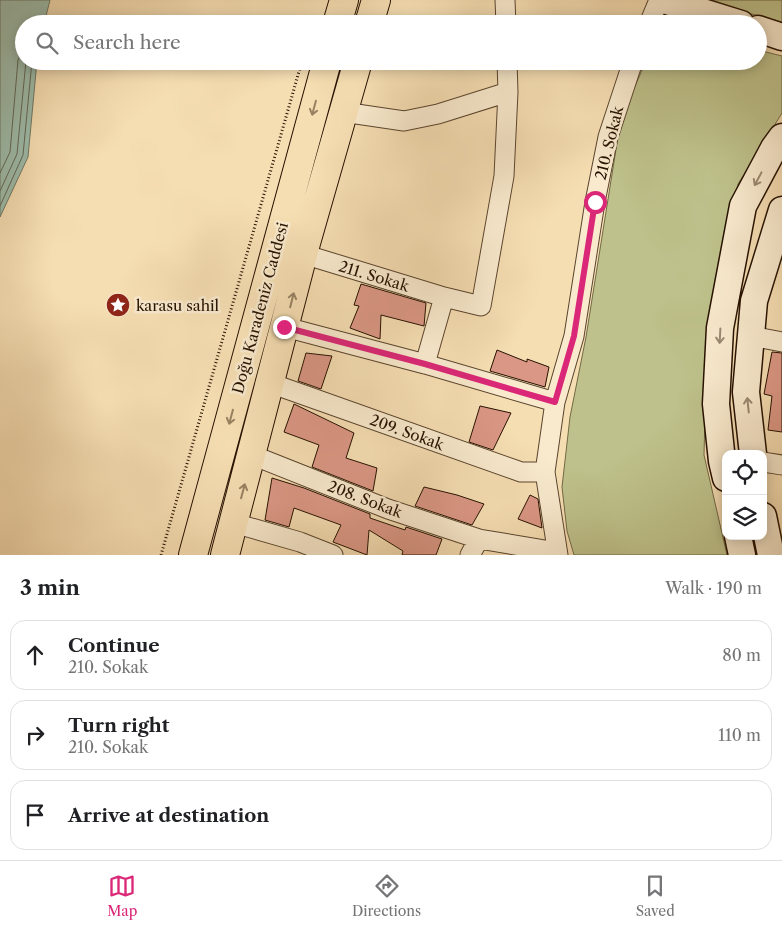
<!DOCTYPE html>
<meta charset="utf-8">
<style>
body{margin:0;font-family:"Libre Caslon Text",serif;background:#f6f6f6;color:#202124}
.controls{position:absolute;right:15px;bottom:15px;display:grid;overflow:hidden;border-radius:10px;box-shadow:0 2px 12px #0003}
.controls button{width:45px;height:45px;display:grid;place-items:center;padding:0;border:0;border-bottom:1px solid #e0e0e0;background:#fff;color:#202124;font:25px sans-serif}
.stop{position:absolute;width:15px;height:15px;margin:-11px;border:4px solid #db2777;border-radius:50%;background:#fff}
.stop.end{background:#db2777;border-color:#fff;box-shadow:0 1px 5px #0008}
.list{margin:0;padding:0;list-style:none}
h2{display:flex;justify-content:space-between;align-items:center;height:65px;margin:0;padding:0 20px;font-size:21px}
h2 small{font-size:16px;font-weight:400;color:#757577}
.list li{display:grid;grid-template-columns:32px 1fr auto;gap:15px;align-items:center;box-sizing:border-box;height:70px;margin:0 10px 10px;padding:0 10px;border:1px solid #e0e0e0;border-radius:15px}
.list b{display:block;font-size:19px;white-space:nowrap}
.list p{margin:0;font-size:16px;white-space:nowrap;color:#757577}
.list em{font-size:16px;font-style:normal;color:#757577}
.icon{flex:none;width:28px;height:28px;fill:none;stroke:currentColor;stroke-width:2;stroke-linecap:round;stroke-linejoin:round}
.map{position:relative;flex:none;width:782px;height:555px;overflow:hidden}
.search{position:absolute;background:#fff;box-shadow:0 2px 12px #0003;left:15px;right:15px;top:15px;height:55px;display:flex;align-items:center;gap:12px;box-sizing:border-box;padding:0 18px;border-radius:28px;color:#757577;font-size:19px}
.sheet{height:305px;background:#fff}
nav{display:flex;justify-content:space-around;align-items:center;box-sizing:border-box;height:70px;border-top:1px solid #e0e0e0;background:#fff;font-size:14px;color:#757577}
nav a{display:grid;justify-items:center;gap:2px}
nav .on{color:#db2777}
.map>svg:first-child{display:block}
</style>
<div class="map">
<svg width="782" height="555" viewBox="0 0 782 555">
<rect width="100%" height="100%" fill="#f6deb3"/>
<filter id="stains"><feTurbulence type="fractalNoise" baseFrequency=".004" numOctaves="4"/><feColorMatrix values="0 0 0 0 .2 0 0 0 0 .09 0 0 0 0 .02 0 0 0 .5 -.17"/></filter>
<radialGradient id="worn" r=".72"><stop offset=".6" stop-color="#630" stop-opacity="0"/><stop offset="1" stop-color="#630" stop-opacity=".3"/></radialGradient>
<path fill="#bec18b" stroke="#726946" d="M698 0H782V22Z
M758 50 782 56V113L738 184 707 338 704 455 727 555H574L567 531 562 487 570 417 586 337 621 118 646 61H758Z"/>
<path fill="#9dbcab" stroke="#6d7867" d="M0 0H50L44 24H24V61H37L28 157 0 217Z"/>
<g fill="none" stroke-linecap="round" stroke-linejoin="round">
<path stroke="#626656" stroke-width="1" d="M0 173 10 152 18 60 24 48
M0 191 17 154 26 61
M0 206 23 155 32 61"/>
</g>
<path fill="#db9785" stroke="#261100" d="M361 284 426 303 424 326 381 315 380 339 350 328 359 306 354 305Z
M497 350 527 362V359L549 367 545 387 490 371Z
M772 352 782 353V432L768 430 772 396 764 394Z
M306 353 332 356 321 389 298 381Z
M294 404 354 433 346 458 377 468 373 491 312 467 319 445 284 432Z
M480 406 511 413 493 450 469 442Z
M272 478 304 488 370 514V518L405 530 406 527 442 539 436 555H402L403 551 369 530 367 555 333 542 341 525 294 508 289 527 265 520Z
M424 487 457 495 484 504 472 525 415 506Z
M530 495 538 499 542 528 518 519Z"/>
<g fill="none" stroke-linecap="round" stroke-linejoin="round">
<g stroke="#5a442d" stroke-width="21">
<path id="street" d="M505 0 506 24
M649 24 659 0
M507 61 508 92
M343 112 404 121 438 114 508 92 504 176 481 306 444 297 425 364
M303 254 444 297
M285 327 425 364 555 402
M751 336 782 342
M270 383 521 472H545
M252 455 388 509 479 539
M763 462 782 465
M234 523 300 542 333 555
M470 555 479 539 557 552
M558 555 545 472 555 402 574 336 595 202 608 137 633 61"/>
</g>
<g stroke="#261100" stroke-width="29">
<path id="secondary" d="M664 0 741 24
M758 29 782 37
M753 454 746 392 754 301 782 210
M726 478 722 461 716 404 720 328 743 206 774 148 782 137
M763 516 771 555
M738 536 742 555"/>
</g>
<g stroke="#261100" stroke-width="30">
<path id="primary" d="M337 24 344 0
M369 24 376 0
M193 555 327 61
M225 555 306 243 358 61"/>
</g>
<path stroke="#261100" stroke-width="3" stroke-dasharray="1 2.5" stroke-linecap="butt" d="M161 555 302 61"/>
<use href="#street" stroke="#f9eace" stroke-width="19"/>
<use href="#secondary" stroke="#f9eace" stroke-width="26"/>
<use href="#primary" stroke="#f6deb3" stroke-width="28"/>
</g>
<defs><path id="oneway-shaft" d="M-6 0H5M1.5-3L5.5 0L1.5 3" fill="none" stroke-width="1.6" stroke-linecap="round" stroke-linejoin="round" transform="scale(1.25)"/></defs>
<g stroke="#988262">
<use href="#oneway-shaft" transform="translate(314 108) rotate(105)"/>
<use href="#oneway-shaft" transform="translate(292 300) rotate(-76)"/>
<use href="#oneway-shaft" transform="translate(231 417) rotate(105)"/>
<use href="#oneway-shaft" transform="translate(243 491) rotate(-75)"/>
</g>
<g stroke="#9a8871">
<use href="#oneway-shaft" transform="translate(758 179) rotate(118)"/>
<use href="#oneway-shaft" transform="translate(720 336) rotate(93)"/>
<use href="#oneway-shaft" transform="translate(748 405) rotate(-96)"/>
</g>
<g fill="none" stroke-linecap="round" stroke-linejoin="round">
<path stroke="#db2777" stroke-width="6" d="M284 327 425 364 555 402 574 336 595 202"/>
</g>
<defs>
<g id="sight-disc" transform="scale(1.25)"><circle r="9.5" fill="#8f2418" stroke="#f9eace"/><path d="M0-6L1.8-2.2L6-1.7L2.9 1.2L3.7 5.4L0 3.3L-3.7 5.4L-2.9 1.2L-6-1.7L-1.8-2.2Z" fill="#fff"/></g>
</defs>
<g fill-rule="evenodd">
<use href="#sight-disc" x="118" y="305"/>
</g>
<g text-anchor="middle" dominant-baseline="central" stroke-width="5" stroke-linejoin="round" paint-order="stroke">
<g font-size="15" fill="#261100" stroke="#f9eace">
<text transform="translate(609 143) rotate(-76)">210. Sokak</text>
<text transform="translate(374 276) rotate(17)">211. Sokak</text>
<text transform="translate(260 308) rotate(-75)">Doğu Karadeniz Caddesi</text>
<text transform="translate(407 432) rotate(20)">209. Sokak</text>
<text transform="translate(365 499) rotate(21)">208. Sokak</text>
</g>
<g font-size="15" fill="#261100" stroke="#f9eace" text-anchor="start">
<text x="136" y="305">karasu sahil</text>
</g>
</g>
<rect width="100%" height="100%" filter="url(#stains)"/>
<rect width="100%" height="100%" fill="url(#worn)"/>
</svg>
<div class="controls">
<button><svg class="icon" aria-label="locate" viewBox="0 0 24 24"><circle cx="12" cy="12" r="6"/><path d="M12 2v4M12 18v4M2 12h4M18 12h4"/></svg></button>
<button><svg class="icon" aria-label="layers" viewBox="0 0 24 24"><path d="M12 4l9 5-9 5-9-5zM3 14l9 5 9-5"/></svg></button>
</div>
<div class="stop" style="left:595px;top:202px"></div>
<div class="stop end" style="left:284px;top:327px"></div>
<div class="search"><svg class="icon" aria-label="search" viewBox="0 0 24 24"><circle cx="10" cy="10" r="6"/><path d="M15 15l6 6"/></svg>Search here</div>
</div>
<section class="sheet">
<h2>3 min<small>Walk · 190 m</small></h2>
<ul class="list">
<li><svg class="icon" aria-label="ahead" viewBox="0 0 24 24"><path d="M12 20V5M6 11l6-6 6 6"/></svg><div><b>Continue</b><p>210. Sokak</p></div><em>80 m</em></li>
<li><svg class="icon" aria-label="right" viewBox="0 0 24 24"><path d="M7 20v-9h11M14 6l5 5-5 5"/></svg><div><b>Turn right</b><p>210. Sokak</p></div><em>110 m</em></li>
<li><svg class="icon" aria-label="arrive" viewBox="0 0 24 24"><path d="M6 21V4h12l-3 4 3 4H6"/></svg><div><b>Arrive at destination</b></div></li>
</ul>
</section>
<nav>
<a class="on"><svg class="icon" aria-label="map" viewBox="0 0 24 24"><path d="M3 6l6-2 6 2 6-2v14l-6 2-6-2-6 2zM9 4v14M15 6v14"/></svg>Map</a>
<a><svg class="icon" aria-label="directions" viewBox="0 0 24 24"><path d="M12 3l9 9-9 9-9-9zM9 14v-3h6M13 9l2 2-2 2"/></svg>Directions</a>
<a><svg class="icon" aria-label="saved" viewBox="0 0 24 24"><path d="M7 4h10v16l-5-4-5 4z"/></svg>Saved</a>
</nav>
